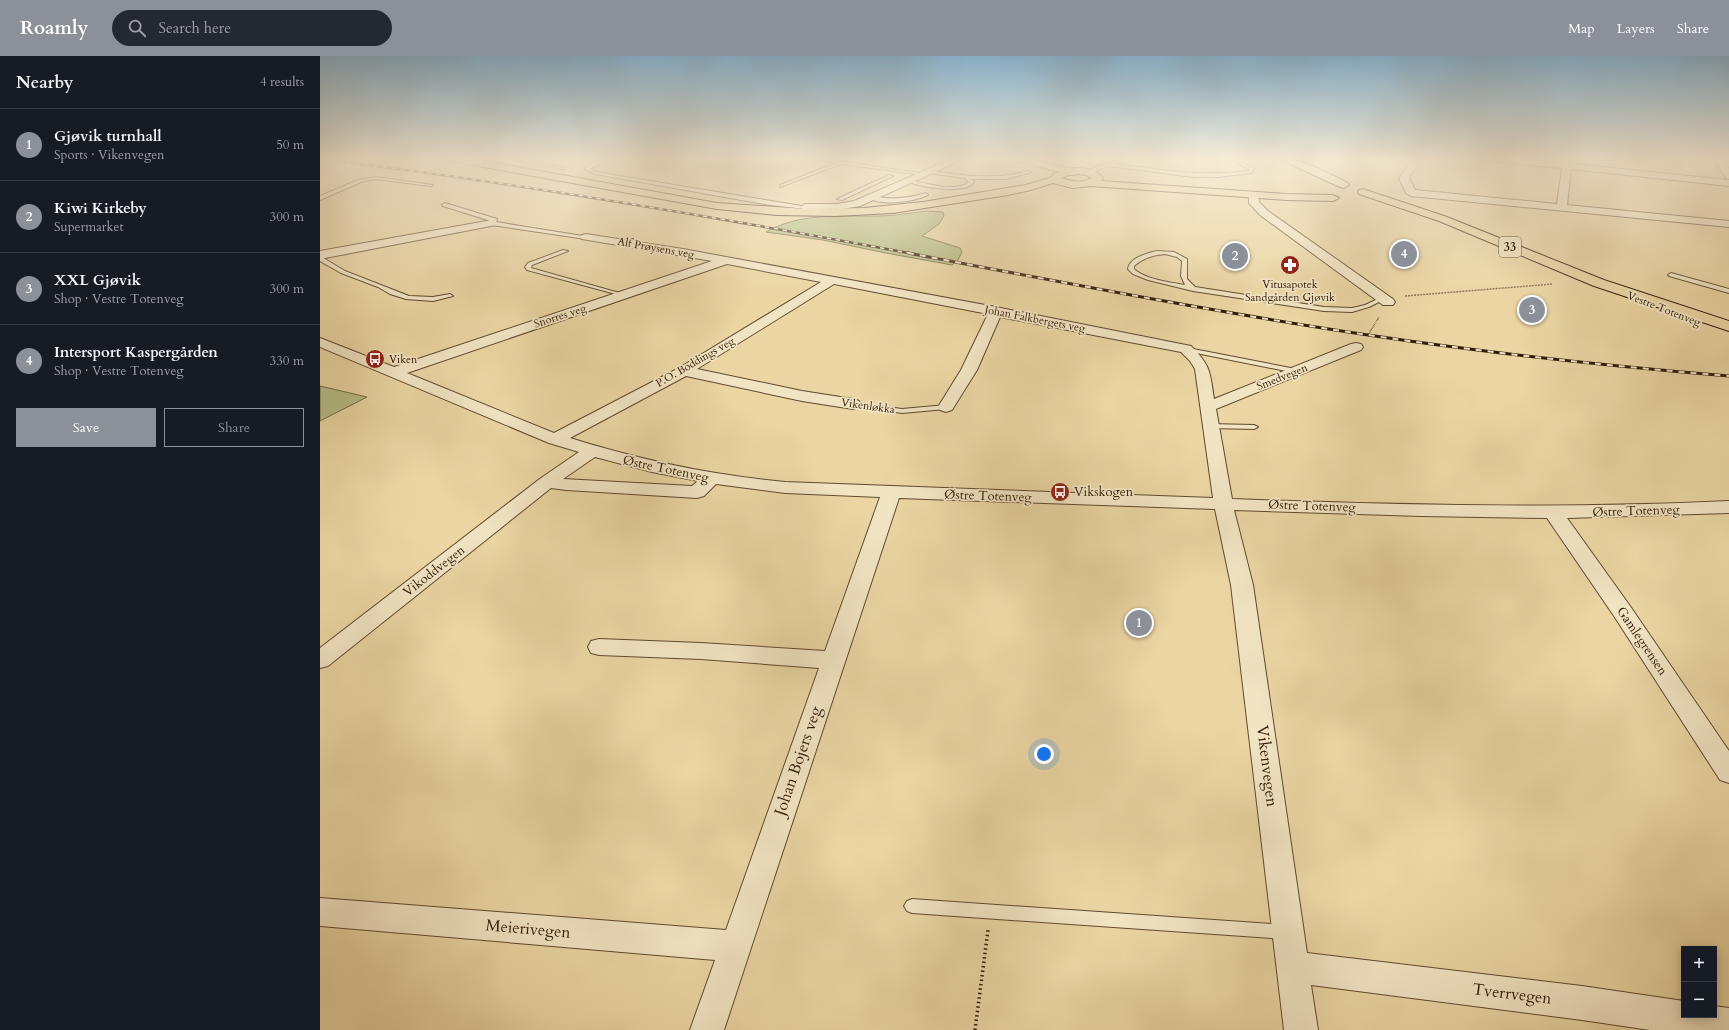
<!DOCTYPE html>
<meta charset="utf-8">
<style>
body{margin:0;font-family:Cardo,serif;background:#242831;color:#f1f3f6}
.controls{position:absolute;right:12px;bottom:12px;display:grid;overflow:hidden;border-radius:0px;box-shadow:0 2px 10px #0003}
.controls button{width:36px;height:36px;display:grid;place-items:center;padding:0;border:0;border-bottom:1px solid #363941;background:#171b24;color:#f1f3f6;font:20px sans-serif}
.you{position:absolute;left:724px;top:698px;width:14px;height:14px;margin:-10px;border:3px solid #fff;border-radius:50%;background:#1a73e8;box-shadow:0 0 0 6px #1a73e833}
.badge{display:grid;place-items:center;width:26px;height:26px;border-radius:50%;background:#8c9099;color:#fff;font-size:13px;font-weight:700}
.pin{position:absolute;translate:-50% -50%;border:2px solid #fff;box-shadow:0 1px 4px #0006}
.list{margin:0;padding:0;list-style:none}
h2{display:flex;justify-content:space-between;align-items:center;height:52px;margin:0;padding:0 16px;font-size:17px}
h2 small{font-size:13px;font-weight:400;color:#9ea1a6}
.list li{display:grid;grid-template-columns:26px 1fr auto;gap:12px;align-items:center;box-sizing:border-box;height:72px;padding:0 16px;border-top:1px solid #363941}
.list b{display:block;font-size:15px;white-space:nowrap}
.list p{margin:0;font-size:13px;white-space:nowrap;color:#9ea1a6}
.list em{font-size:13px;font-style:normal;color:#9ea1a6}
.actions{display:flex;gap:8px;padding:12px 16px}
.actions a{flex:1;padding:9px 0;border:1px solid #8c9099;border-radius:0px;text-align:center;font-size:14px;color:#8c9099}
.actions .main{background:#8c9099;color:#fff}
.icon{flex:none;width:22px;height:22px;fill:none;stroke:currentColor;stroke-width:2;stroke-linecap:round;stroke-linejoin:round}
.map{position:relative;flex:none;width:1409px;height:974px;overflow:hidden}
header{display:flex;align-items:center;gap:24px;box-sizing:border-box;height:56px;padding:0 20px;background:#8c9099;color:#fff}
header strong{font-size:19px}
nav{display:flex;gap:22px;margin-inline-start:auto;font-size:14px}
.search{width:280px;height:36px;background:#242831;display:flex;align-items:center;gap:10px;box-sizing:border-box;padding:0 14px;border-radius:22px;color:#9ea1a6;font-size:15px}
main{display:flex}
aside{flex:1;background:#171b24}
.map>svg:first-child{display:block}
</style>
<header>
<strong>Roamly</strong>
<div class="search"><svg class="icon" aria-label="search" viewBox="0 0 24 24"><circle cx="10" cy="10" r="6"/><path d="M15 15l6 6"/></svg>Search here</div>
<nav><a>Map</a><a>Layers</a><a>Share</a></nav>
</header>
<main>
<aside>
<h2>Nearby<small>4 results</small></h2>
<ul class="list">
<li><span class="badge">1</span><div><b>Gjøvik turnhall</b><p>Sports · Vikenvegen</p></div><em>50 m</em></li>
<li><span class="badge">2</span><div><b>Kiwi Kirkeby</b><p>Supermarket</p></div><em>300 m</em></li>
<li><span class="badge">3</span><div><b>XXL Gjøvik</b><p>Shop · Vestre Totenveg</p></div><em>300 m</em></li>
<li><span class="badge">4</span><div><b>Intersport Kaspergården</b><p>Shop · Vestre Totenveg</p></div><em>330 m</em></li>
</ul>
<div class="actions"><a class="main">Save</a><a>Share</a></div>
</aside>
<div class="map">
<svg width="1409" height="974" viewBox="0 0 1409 974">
<rect width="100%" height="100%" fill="#ead5a3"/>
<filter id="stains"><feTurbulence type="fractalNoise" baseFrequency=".005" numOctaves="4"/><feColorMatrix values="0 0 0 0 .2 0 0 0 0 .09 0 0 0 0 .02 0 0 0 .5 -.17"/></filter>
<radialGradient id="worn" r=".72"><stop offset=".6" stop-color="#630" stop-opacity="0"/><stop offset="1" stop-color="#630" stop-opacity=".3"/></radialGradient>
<path fill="#b6bd86" stroke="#746c47" d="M607 155 623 156 624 160 619 168 602 180 640 192 642 196 638 204 632 209 566 197 503 184 446 176C481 156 519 161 558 160 574 160 590 157 607 155Z
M0 330 47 341 0 365Z"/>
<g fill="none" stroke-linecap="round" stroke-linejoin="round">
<g stroke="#60492f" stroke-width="2">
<path id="lane" d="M182 102H194L245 112 243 113Z
M285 102H292L270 113 276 116 488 151 485 153 450 149 275 118 265 113 267 109Z
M484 102H498L606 118 604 119 521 108 460 131V129L516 107Z
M810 102H819L796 108C844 114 880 121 929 115L930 114 909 102H915L934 113 931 117 898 121H874L789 110 768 118 764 117 785 107Z
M610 115C644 120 676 124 709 115L711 116 686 123H651L654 126C647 139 598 131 587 125L589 124C606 127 635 137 649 126L645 122 608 117Z
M569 119 573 120 522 144 517 143Z
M55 121 113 129 111 130 55 123 41 126 0 144V140L38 124Z
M606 137 608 139C593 146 563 150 548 142L551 140C571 144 587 143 606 137Z
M125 147 177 163 176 166 269 181 266 183 172 169 169 167 171 165 123 150 122 149Z
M243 194 248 195 212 209 211 212 303 238V240L207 214 205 211 208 207Z
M837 195 854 196 867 203V223L875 231 1004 251 1032 252 1045 249 1062 241 1067 242 1049 251 1032 256 1004 255 873 235 828 224 813 218 808 213C809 202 828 197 837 195ZM845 198 857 201 862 205 861 220 865 229C850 226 826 224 814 213V210C823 202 833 199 845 198Z
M0 200 25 215 89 240 113 241 130 238 133 240 113 245 86 243 70 238 58 231 21 217 0 205Z
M1351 217 1409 233V237L1349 220 1348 219Z
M863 291 976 313 980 315 976 317 866 295 862 293Z
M530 346 582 353 626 349 630 351 626 353 582 357 533 350H530Z
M888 368 934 369 938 371 934 373 891 372 887 370Z
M592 843 965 869 971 871 973 876 971 881 965 883 592 857 587 855 584 850 587 845Z"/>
</g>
<g stroke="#60492f" stroke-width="2">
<path id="street" d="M634 102H646L540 150 517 154H485L480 151 485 148H517L534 145Z
M691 102H707L756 114 758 116 753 119 692 104Z
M1094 102H1103L1089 122 1095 134 1237 148 1242 112 1168 105 1164 102H1197L1243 107 1244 102H1252V108L1409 124V130L1251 113 1247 149 1409 165V171L1091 140 1086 137 1079 122Z
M1393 102H1402L1409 113V123L1406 122Z
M934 136 938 137 939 146 948 155 1073 243 1075 246 1073 249H1063L940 159 929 147V139Z
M172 164 177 167 176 169 0 203V195Z
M266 178 363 193 676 251 871 290C891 310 890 316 894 343L1031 288 1036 287 1041 288 1043 291 1041 294 896 353 912 443C1078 449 1243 453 1409 445V457L1247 462 1310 550 1409 695V727L1400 724 1294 560 1227 462 1101 460 914 454 933 529 987 897 1262 930 1364 945V959H1394V950L1409 952V974H1330L1262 964 991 929 998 974H964L911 529 895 453 579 442 404 974H370L395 904 0 870V842L406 874 499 612 381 603 279 599 271 597 268 591 271 585 279 583 381 587 505 595 560 441 465 437 396 428 384 440 377 442 246 434 231 432 8 610 0 612V592L221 422 259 396 229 387 0 291V282L74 311 392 205 262 183 260 181 262 179ZM407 208 501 226 359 312 234 377 87 317ZM514 228 668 258 641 314 618 351 620 354 626 356 632 354 657 314 680 261 861 296 870 305 875 313 893 442 465 426C391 419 320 404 250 382L366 320 482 345 533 353 539 351 541 348 539 345 533 343 482 335 377 313ZM275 401 332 416 378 425 372 430 243 423Z"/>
</g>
<g stroke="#321a08" stroke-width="2">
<path id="secondary" d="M957 102C983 102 1005 116 1028 127L1029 129 1024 132 1020 131Z"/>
</g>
<g stroke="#321a08" stroke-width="2">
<path id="primary" d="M125 102H148L397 147 486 153 544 152 603 146 706 129 732 121 733 118C748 111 772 108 783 122L781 125 966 138 1013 139 1019 142 1013 145 966 144 771 130 752 132 733 127 711 134 688 139 573 157 515 160 456 159 397 153 130 105ZM758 118 766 119 772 122C763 127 751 126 742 122L748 119Z
M1043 133 1127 161 1284 224 1409 265V275L1274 230 1119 165 1039 138 1038 136 1039 134Z"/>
</g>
<path stroke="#321a08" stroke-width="1.5" stroke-dasharray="0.5 1" stroke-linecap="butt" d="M970 218 978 202
M1085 240 1233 228
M1048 279 1059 261"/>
<path stroke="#321a08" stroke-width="3.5" stroke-dasharray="1.5 3" stroke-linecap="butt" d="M655 974 668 874"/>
<use href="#lane" fill="#f1e4c3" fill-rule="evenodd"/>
<use href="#street" fill="#f1e4c3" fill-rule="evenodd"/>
<use href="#secondary" fill="#f1e4c3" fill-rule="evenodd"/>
<use href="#primary" fill="#ead5a3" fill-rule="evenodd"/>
<g stroke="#321a08" stroke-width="2.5">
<path id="rail-far1" d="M0 103C199 127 396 161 594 198"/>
</g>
<g stroke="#321a08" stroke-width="3">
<path id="rail" d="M588 197C741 226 894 256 1048 279 1168 297 1288 310 1409 320"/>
</g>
<use href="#rail-far1" stroke="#f1e4c3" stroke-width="1.5" stroke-dasharray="4.5" stroke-linecap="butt"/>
<use href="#rail" stroke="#f1e4c3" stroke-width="2" stroke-dasharray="6" stroke-linecap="butt"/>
</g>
<linearGradient id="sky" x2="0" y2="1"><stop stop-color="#8ab5d2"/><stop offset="0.43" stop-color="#f6ecd6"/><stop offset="1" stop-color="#f6ecd6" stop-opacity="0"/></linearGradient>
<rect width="1409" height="239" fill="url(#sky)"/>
<defs>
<g id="pharmacy-disc" transform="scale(1)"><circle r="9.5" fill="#8f2418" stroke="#f1e4c3"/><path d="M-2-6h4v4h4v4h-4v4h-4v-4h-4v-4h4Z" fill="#fff"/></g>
<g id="bus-disc" transform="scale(1)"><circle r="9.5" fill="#8f2418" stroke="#f1e4c3"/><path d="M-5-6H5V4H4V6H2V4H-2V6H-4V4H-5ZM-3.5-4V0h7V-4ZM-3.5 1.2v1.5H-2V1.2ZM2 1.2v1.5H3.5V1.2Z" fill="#fff"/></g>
</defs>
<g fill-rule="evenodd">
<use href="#pharmacy-disc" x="970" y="209"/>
<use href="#bus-disc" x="55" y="303"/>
<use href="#bus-disc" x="740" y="436"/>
</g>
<g text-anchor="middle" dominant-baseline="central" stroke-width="3.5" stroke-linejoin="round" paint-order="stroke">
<g font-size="11" fill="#321a08" stroke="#f1e4c3">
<text transform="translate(336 192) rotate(10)">Alf Prøysens veg</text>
<text transform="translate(1344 253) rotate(21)">Vestre Totenveg</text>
<text transform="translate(240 260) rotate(-18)">Snorres veg</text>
<text transform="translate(715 263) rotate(11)">Johan Falkbergets veg</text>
<text transform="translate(375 306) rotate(-30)">P.O. Boddings veg</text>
<text transform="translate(962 321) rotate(-22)">Smedvegen</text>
<text transform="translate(548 350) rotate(8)">Vikenløkka</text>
</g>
<g font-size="11" fill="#321a08" stroke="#f1e4c3">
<text x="970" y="228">Vitusapotek<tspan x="970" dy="13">Sandgården Gjøvik</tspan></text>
<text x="69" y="303" text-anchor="start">Viken</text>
</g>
<rect fill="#f1e4c3" stroke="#6b5740" stroke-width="1" x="1179" y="181" width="22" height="20" rx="3"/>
<g font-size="12" font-weight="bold" fill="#321a08">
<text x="1190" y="191">33</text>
</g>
<g font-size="13" fill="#321a08" stroke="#f1e4c3">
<text transform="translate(346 413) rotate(12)">Østre Totenveg</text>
<text transform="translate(668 440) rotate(2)">Østre Totenveg</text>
<text transform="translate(992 450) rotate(2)">Østre Totenveg</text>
<text transform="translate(1316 455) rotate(-2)">Østre Totenveg</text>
<text transform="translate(114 515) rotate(-38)">Vikoddvegen</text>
<text transform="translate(1322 585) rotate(56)">Gamlegrensen</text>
</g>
<g font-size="13" fill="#321a08" stroke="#f1e4c3" text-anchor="start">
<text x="754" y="436">Vikskogen</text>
</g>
<g font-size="16" fill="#321a08" stroke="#f1e4c3">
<text transform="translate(478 705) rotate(-71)">Johan Bojers veg</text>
<text transform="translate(947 710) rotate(83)">Vikenvegen</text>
<text transform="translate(208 873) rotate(5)">Meierivegen</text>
<text transform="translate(1192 938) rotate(7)">Tverrvegen</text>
</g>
</g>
<rect width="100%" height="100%" filter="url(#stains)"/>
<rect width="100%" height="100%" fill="url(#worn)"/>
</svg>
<div class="controls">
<button>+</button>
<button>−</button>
</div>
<div class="you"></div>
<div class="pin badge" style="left:819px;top:567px">1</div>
<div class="pin badge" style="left:915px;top:200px">2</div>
<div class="pin badge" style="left:1212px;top:254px">3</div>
<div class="pin badge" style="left:1084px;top:198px">4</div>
</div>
</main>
